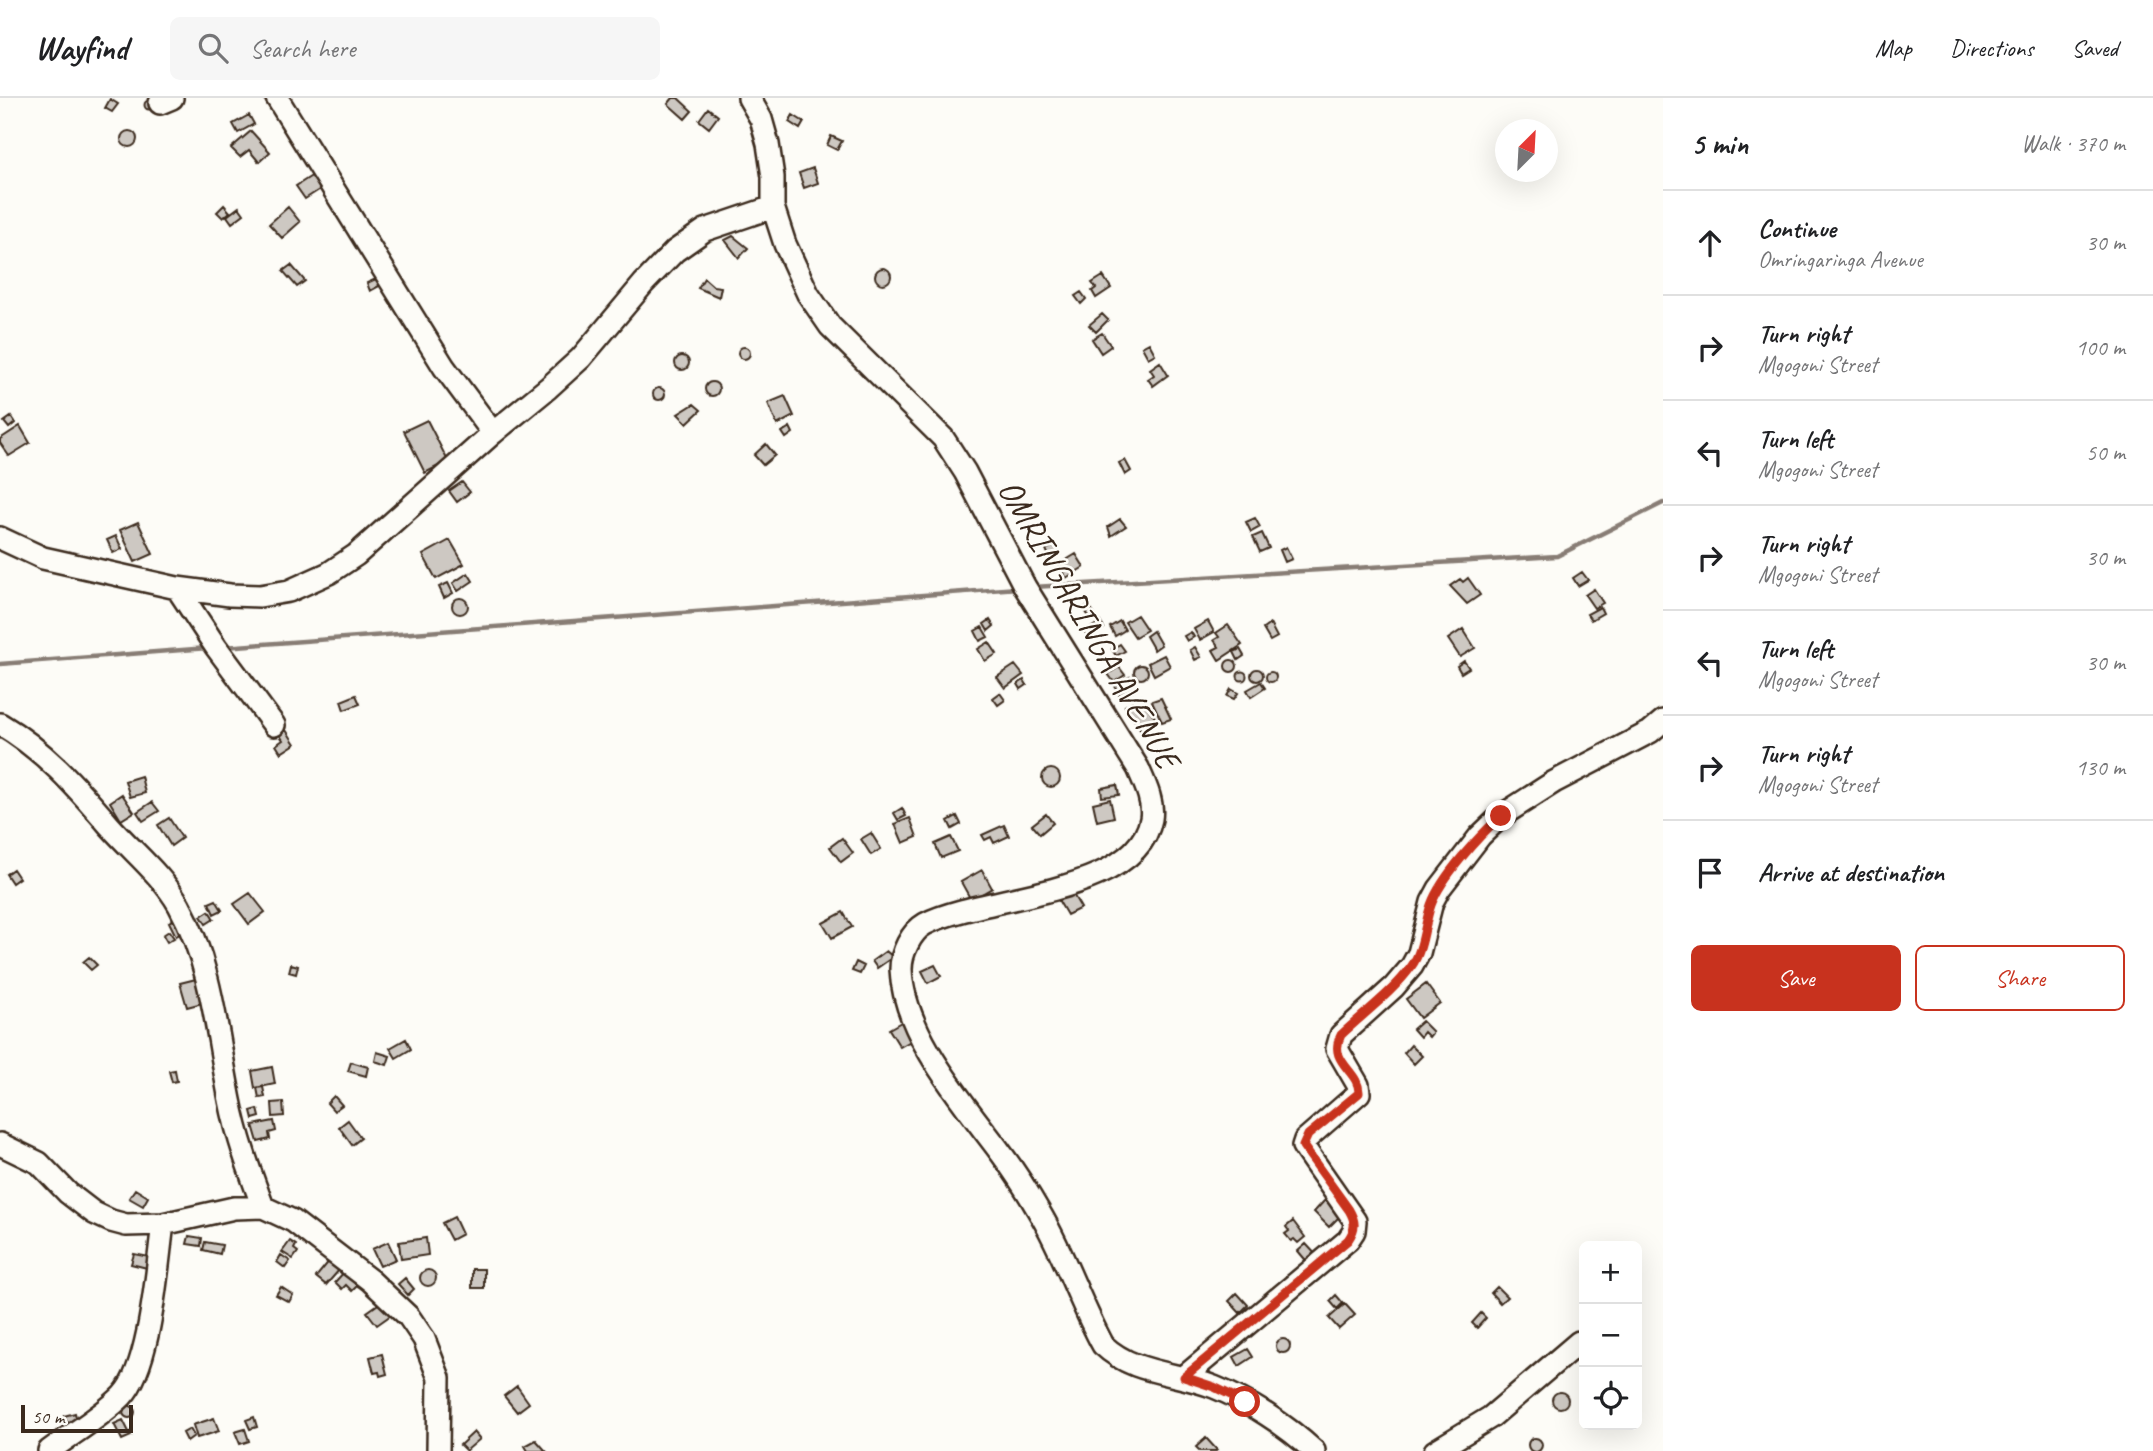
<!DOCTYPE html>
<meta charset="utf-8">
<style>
body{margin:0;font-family:Caveat,sans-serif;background:#f6f6f6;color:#202124}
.controls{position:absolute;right:21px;bottom:21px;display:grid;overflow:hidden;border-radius:10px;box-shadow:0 7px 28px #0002}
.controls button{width:63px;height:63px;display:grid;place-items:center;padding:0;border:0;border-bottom:2px solid #e0e0e0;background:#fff;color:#202124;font:35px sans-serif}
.compass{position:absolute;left:1495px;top:21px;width:63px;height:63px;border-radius:50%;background:#fff;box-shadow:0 7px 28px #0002;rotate:24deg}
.scale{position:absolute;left:21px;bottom:18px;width:112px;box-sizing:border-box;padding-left:7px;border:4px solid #3b2a1e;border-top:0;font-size:19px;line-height:24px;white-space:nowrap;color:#3b2a1e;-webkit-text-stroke:5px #fdfcf7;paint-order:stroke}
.stop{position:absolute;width:21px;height:21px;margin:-16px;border:5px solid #c8321e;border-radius:50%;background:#fff}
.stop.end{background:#c8321e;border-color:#fff;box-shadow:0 2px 7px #0008}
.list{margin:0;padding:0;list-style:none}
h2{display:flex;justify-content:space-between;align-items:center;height:91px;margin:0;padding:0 28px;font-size:30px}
h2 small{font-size:23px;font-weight:400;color:#757577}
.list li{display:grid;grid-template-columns:46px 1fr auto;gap:21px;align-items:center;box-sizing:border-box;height:105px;padding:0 28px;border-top:2px solid #e0e0e0}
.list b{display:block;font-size:26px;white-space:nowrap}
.list p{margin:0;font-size:23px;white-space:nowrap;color:#757577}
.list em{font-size:23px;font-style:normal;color:#757577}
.actions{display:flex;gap:14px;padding:21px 28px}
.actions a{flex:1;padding:16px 0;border:2px solid #c8321e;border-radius:10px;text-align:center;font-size:24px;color:#c8321e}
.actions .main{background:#c8321e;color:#fff}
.icon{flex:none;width:38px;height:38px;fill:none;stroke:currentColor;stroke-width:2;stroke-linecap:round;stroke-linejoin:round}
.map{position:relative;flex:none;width:1663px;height:1353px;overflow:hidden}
header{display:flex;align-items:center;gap:42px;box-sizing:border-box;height:98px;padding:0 35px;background:#fff;border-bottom:2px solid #e0e0e0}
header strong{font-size:33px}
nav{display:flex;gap:38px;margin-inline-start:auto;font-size:24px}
.search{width:490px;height:63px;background:#f6f6f6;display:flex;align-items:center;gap:18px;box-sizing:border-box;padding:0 24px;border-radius:10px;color:#757577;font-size:26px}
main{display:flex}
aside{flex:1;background:#fff}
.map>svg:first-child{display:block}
</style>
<header>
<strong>Wayfind</strong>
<div class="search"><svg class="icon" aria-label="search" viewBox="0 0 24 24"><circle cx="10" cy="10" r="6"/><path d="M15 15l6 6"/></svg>Search here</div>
<nav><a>Map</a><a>Directions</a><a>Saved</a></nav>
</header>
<main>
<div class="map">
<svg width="1663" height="1353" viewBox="0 0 1663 1353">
<rect width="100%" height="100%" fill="#fdfcf7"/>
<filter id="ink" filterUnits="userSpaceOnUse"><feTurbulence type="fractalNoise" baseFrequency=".0143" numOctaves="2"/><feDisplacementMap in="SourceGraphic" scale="14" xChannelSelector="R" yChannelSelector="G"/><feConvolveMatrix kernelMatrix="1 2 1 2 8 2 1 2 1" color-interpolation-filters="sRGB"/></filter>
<g filter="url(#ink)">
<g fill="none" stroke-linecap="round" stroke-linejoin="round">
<path stroke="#887d74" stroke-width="4.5" d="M1033 489 1557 458 1663 405
M224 549 1018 490
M0 566 208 550"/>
</g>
<path fill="#cdc8c2" stroke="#3b2a1e" stroke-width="2" d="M673 0H678L692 13 685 21 668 6Z
M110 1 118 6 112 14 105 10Z
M144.5 7a4.5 4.5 0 1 1 9 0a4.5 4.5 0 1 1-9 0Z
M708 10 718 18 709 30 699 22Z
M249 17 254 26 238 35 233 26Z
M793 17 804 24 800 31 789 24Z
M251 33 270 54 259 64 249 52 240 59 231 50Z
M121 41a8 8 0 1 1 16 0a8 8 0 1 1-16 0Z
M831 38 842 43 837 52 827 47Z
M813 70 818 85 804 90 799 75Z
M313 77 322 90 305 101 296 88Z
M224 107 230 114 223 120 217 114Z
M239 109 244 116 232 125 227 118Z
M288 109 300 124 282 140 269 126Z
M733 138 748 150 739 160 725 142Z
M291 167 305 183 297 189 283 173Z
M875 178a8 8 0 1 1 16 0a8 8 0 1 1-16 0Z
M1103 178 1111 190 1096 200 1092 193 1096 190 1092 185Z
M378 180 381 187 370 193 367 185Z
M704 180 713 188 721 189 719 199 698 190Z
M1081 194 1086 201 1081 206 1075 198Z
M1102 216 1108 222 1096 234 1089 227Z
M1102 235 1111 248 1101 255 1092 241Z
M1149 245 1155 256 1148 260 1142 249Z
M738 255a6 6 0 1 1 12 0a6 6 0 1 1-12 0Z
M675 265a7 7 0 1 1 14 0a7 7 0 1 1-14 0Z
M1160 264 1168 277 1153 288 1148 281 1154 277 1150 271Z
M705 291a7 7 0 1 1 14 0a7 7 0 1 1-14 0Z
M653 296a6 6 0 1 1 12 0a6 6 0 1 1-12 0Z
M785 298 794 318 777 327 768 305Z
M694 306 701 312 687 325 678 316Z
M11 319 15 325 9 330 4 324Z
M427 322 448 363 425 375 404 333Z
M20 328 30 345 9 358 0 345V341Z
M790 329 793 335 786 340 782 334Z
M766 346 775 357 763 367 754 357Z
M1125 362 1131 373 1125 377 1119 365Z
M462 384 470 394 457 404 449 393Z
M1255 420 1260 429 1251 434 1246 424Z
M1120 421 1126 428 1111 438 1108 429Z
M138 424 153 456 135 464 120 432Z
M1262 435 1269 450 1260 454 1253 439Z
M116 438 122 451 113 455 107 442Z
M450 442 464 466 436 481 423 457Z
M1056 447 1060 456 1050 461 1046 451Z
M1286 449 1292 461 1285 464 1280 452Z
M1076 456 1084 469 1066 480 1058 467Z
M1582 474 1588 482 1578 488 1573 480Z
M468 475 473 483 458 493 453 485Z
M1468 480 1480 497 1467 506 1450 488 1460 481 1463 484Z
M448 485 453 495 444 500 439 489Z
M1594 491 1603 505 1594 510 1585 497Z
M452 508a8 8 0 1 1 16 0a8 8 0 1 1-16 0Z
M1089 507 1095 517 1090 521 1084 510Z
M1600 509 1603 515 1591 522 1587 516Z
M1137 517 1147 532 1135 539 1125 524Z
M990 522 994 528 988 533 984 526Z
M1120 523 1125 532 1115 538 1110 529Z
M1208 523 1214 534 1200 542 1194 531Z
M1100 524 1104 530 1089 541 1085 534Z
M1270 526 1277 539 1270 543 1263 531Z
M1228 527 1242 547 1219 562 1213 552 1219 549 1214 542 1219 539 1216 535Z
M982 529 988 539 980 543 975 533Z
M1463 531 1475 550 1460 559 1448 541Z
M1153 533 1161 547 1154 552 1146 538Z
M1191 534 1194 539 1187 543 1184 538Z
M989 544 997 556 985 563 978 551Z
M1120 546 1125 553 1116 558 1112 551Z
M1195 549 1201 559 1195 562 1190 552Z
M1240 551 1244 558 1238 562 1234 554Z
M1164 557 1170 568 1154 577 1148 565Z
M1225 568a6 6 0 1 1 12 0a6 6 0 1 1-12 0Z
M1464 563 1469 570 1461 575 1457 568Z
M1015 567 1023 577 1005 590 997 579Z
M1134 574a7 7 0 1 1 14 0a7 7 0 1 1-14 0Z
M1119 569 1125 577 1114 584 1108 576Z
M1251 577a6 6 0 1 1 12 0a6 6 0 1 1-12 0Z
M1237.5 578a4.5 4.5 0 1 1 9 0a4.5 4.5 0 1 1-9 0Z
M1266 579a5 5 0 1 1 10 0a5 5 0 1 1-10 0Z
M1130 579 1137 591 1121 600 1115 588Z
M1024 582 1027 587 1021 591 1018 586Z
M1261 584 1265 590 1251 599 1247 592Z
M1231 591 1238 595 1234 601 1227 598Z
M1000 595 1005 602 998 607 993 600Z
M356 597 360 606 344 612 341 603Z
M1141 598 1157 623 1141 632 1125 608Z
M1161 600 1171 621 1162 624 1152 603Z
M286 632 295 646 281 655 276 647 283 642 279 636Z
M1042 680a9 9 0 1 1 18 0a9 9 0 1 1-18 0Z
M141 678 145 695 130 699 125 683Z
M1117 687 1119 697 1102 699 1101 690Z
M122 696 134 714 121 722 110 704Z
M1110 701 1114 719 1097 723 1093 705Z
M152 704 159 713 143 723 137 714Z
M902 710 906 718 898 722 894 715Z
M1046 716 1053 725 1040 736 1032 727Z
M957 718 961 726 952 731 948 723Z
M169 720 182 740 171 748 158 727Z
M910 720 917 739 903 745 895 726Z
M1004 727 1009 738 994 745 991 739 985 742 982 737Z
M871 735 881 751 871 757 861 741Z
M951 739 958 753 941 760 935 746Z
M842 740 853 755 841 764 830 749Z
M13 771 19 780 12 785 6 776Z
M982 772 992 790 971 802 961 784Z
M1071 793 1081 810 1067 817 1057 800Z
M250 795 265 814 249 826 234 806Z
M216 802 222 812 214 816 209 805Z
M209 813 214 821 206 826 201 818Z
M843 814 852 829 832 840 823 825Z
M178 819 185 833 176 838 169 824Z
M169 833 174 840 167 844 163 837Z
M886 853 893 859 877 870 872 863Z
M89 859 97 867 91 872 83 864Z
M856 864 864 868 860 876 852 873Z
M291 866 298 868 296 876 289 874Z
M935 867 941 878 928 885 922 873Z
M200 880 206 904 187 909 180 885Z
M1426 886 1440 905 1420 920 1406 901Z
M903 923 914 941 900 949 889 931Z
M1422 923 1433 934 1429 939 1424 934 1420 939 1413 931Z
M406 941 411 951 396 960 390 950Z
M1411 947 1422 958 1414 966 1404 955Z
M377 954 390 958 387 967 375 963Z
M351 964 368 969 366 978 348 973Z
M272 969 275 986 255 990 252 973Z
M175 972 177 983 172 984 169 973Z
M263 989 265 999 259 1000 257 990Z
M334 998 342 1007 334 1013 327 1005Z
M283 1004 284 1018 273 1019 272 1005Z
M258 1011 260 1019 253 1021 251 1013Z
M348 1022 361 1040 352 1047 339 1029Z
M274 1023 276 1033 269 1035 270 1041 258 1044 253 1027Z
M135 1091 148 1099 143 1108 129 1100Z
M1325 1102 1341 1117 1329 1129 1314 1114Z
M454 1119 462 1136 451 1142 442 1125Z
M1293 1123 1305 1139 1298 1145 1294 1141 1291 1143 1285 1136 1289 1133 1286 1129Z
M189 1138 202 1140 201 1148 187 1146Z
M426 1140 428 1157 401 1161 399 1144Z
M290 1143 296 1147 294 1151 298 1154 293 1161 282 1154Z
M205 1144 222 1147 220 1156 203 1152Z
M388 1144 396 1161 380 1168 372 1151Z
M1306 1146 1318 1159 1309 1166 1298 1153Z
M134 1156 149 1159 147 1170 131 1166Z
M281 1157 290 1163 285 1170 277 1164Z
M330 1162 340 1171 326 1187 316 1179Z
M472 1171H484V1190H472Z
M420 1180a8 8 0 1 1 16 0a8 8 0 1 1-16 0Z
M345 1173 359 1186 352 1193 346 1187 342 1191 335 1184Z
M405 1180 414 1191 408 1197 398 1186Z
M281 1189 293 1197 289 1204 276 1197Z
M1497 1189 1507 1199 1500 1205 1491 1195Z
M1237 1195 1248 1207 1240 1215 1229 1203Z
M1336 1197 1343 1205 1337 1211 1330 1203Z
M381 1204 391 1217 377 1227 367 1214Z
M1345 1206 1355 1217 1339 1231 1329 1220Z
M1481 1215 1486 1220 1477 1230 1472 1225Z
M1276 1248a7 7 0 1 1 14 0a7 7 0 1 1-14 0Z
M1248 1251 1253 1259 1239 1268 1234 1259Z
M382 1256 387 1276 380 1278 379 1274 374 1275 370 1259Z
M517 1288 529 1305 517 1314 504 1298Z
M1552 1302a8 8 0 1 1 16 0a8 8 0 1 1-16 0Z
M123 1314a6 6 0 1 1 12 0a6 6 0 1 1-12 0Z
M75 1315 77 1323 67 1326 64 1318Z
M254 1319 257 1329 250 1331 246 1322Z
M214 1320 219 1333 197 1340 193 1327Z
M123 1322 131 1338 122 1342 114 1326Z
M190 1331 194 1338 187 1343 183 1335Z
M245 1331 249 1343 240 1346 235 1334Z
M474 1334 480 1341 466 1353 460 1347Z
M1528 1347a7 7 0 1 1 14 0a7 7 0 1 1-14 0Z
M1206 1340 1217 1352 1216 1353H1200L1196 1349Z
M536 1342 546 1353H528L525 1348Z"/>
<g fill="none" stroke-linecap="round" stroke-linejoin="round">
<g stroke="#3b2a1e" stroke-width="26">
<path id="minor" d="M277 0 444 269 493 335
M749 0 761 21 768 46 773 79V109L785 146 808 196 830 228 943 340 965 374 1025 489 1138 670C1145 686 1154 704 1151 721 1137 798 983 796 925 826 911 834 901 855 901 871 903 936 964 1005 1001 1055 1016 1075 1029 1096 1041 1117 1065 1158 1080 1205 1103 1247 1133 1276 1176 1274 1214 1289 1249 1303 1286 1327 1314 1353
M160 5 172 0
M0 440 43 460 177 490 230 497 260 498 289 493 329 475 356 457 493 335 548 290 581 260 644 185 675 153 705 132 773 109
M177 490 216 549 274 627
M0 626C44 652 76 688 109 727 132 753 162 777 179 807 212 867 217 937 230 1002 237 1039 250 1074 263 1109
M0 1046 39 1065 68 1095 94 1115 111 1123 126 1127 163 1126 234 1110 263 1109 293 1123 371 1183 409 1219 424 1241 439 1280 438 1353
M1184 1279 1348 1142 1354 1133 1355 1123 1307 1054 1303 1048 1305 1042 1359 995 1358 987 1337 951 1341 937 1394 889 1412 868 1419 855 1432 804 1439 791 1480 738 1501 718 1554 684 1650 634 1663 623
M49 1353C73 1335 101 1319 122 1298 151 1268 157 1168 163 1126
M1435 1353 1491 1319 1579 1244"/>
</g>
<use href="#minor" stroke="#fdfcf7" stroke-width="21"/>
</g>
</g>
<g fill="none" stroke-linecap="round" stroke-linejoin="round" filter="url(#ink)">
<path stroke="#c8321e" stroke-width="9" d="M1245 1304 1214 1289 1184 1279 1348 1142C1356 1130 1356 1124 1349 1112L1303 1048 1308 1037 1359 995C1360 973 1327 964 1341 937 1363 916 1394 893 1411 869 1424 851 1424 827 1431 807 1441 779 1479 738 1501 718"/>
</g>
<g text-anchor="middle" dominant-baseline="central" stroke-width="5" stroke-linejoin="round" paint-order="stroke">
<g font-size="35" fill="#3b2a1e" stroke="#fdfcf7">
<text transform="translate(1089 526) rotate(60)">OMRINGARINGA AVENUE</text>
</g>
</g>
</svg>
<div class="controls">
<button>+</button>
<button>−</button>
<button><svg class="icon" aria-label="locate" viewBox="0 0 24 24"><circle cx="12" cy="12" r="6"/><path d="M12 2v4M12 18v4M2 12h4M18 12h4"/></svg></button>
</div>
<svg class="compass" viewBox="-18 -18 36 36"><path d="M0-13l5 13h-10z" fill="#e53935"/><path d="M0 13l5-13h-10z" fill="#757577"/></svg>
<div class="scale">50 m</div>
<div class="stop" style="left:1245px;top:1304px"></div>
<div class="stop end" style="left:1501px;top:718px"></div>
</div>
<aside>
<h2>5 min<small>Walk · 370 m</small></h2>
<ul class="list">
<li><svg class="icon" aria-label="ahead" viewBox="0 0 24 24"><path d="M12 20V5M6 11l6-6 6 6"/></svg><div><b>Continue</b><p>Omringaringa Avenue</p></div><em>30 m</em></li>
<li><svg class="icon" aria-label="right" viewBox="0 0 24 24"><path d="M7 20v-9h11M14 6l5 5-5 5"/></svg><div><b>Turn right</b><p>Mgogoni Street</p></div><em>100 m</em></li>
<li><svg class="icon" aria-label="left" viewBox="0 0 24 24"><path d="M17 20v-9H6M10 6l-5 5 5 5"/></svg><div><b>Turn left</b><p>Mgogoni Street</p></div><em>50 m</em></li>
<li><svg class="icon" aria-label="right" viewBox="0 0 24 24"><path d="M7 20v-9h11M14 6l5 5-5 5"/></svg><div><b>Turn right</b><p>Mgogoni Street</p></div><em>30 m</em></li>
<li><svg class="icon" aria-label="left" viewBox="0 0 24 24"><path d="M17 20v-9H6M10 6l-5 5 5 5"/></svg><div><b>Turn left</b><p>Mgogoni Street</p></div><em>30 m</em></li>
<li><svg class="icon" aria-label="right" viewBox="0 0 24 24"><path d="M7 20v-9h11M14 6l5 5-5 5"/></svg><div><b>Turn right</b><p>Mgogoni Street</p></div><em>130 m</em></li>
<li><svg class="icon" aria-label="arrive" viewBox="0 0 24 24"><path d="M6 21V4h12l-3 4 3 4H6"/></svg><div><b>Arrive at destination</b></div></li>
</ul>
<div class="actions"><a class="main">Save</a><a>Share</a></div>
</aside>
</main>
